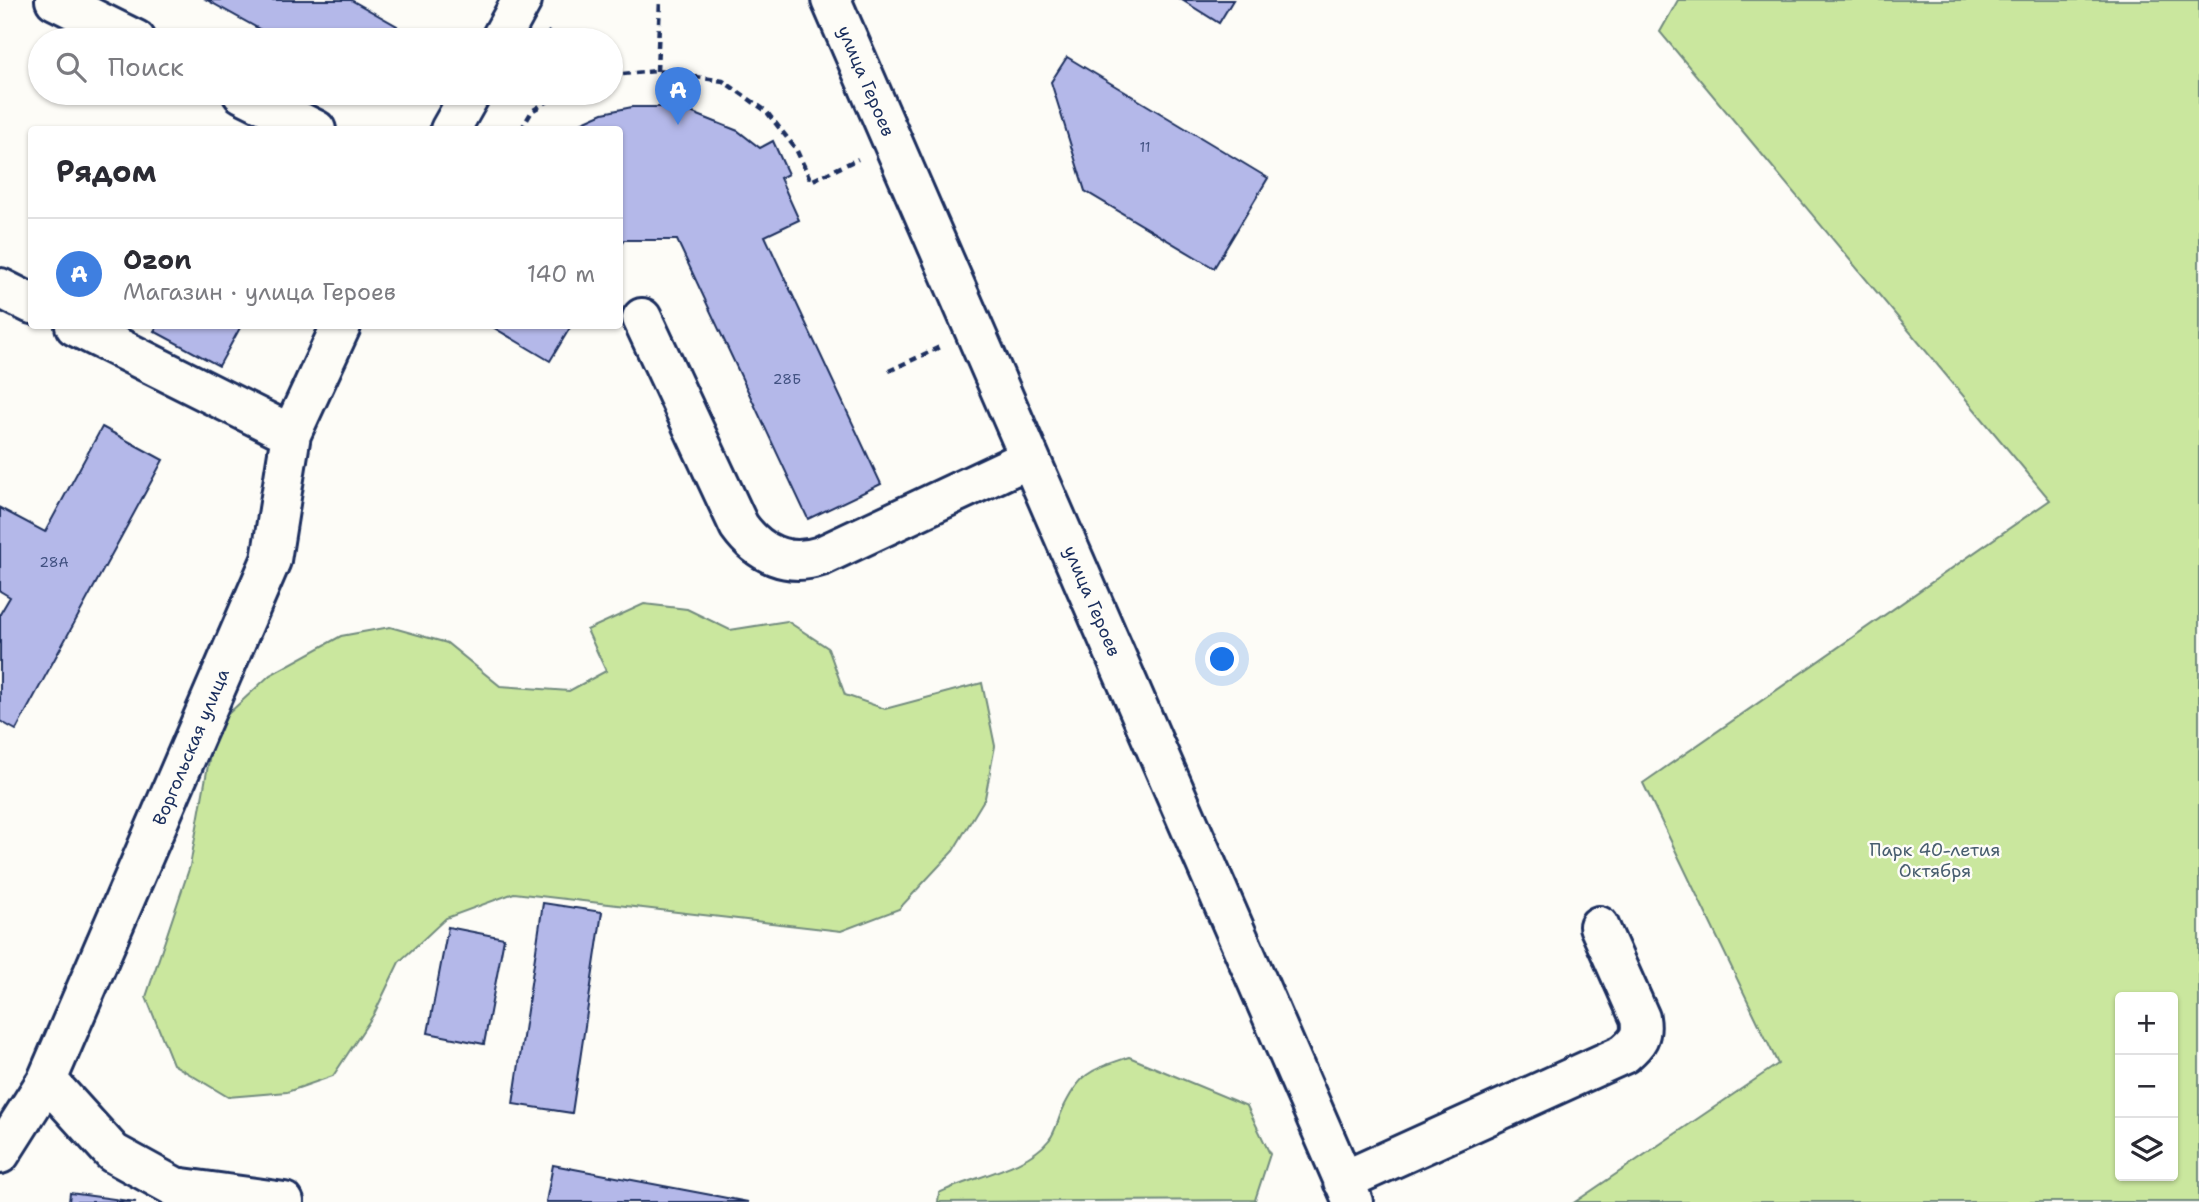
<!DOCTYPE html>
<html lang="ru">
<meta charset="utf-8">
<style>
body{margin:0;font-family:"Shantell Sans",sans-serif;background:#f2f2f3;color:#2b2b33}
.controls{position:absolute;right:21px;bottom:21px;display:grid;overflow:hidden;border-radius:7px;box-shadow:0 2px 5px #0004}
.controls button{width:63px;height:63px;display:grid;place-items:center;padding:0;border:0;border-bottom:2px solid #e1e1e2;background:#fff;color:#2b2b33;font:35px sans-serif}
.you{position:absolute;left:1223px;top:660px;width:24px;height:24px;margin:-18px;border:5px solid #fff;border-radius:50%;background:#1a73e8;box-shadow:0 0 0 10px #1a73e833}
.badge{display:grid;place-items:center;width:46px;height:46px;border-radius:50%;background:#1b2f5e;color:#fff;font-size:23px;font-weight:700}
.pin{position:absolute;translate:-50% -58px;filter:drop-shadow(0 2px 4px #0008)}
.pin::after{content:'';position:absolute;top:37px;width:24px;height:21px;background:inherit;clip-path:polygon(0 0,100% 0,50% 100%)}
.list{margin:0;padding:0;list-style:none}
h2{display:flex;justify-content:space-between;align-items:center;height:91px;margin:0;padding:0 28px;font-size:30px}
h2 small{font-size:23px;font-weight:400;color:#7c7c81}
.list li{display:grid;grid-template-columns:46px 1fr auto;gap:21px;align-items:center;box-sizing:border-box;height:112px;padding:0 28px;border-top:2px solid #e1e1e2}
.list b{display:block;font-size:26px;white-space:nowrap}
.list p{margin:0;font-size:23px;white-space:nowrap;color:#7c7c81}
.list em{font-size:23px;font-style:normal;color:#7c7c81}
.icon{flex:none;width:38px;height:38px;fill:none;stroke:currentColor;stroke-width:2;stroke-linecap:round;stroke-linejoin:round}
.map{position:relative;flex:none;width:2199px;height:1202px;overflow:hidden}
.search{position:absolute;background:#fff;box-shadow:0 2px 5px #0004;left:28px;top:28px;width:595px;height:77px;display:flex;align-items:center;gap:18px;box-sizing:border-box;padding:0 24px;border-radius:38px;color:#7c7c81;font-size:26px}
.panel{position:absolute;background:#fff;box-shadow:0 2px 5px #0004;left:28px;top:126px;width:595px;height:203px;border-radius:7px}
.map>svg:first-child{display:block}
</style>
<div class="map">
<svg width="2199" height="1202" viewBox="0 0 2199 1202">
<rect width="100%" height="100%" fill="#fdfcf7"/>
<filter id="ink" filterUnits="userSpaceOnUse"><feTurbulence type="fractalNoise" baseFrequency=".0143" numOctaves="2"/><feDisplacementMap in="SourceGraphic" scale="14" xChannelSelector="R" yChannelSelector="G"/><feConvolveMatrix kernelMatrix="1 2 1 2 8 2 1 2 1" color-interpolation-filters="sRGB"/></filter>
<g filter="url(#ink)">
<path fill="#cae79e" stroke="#728b7e" stroke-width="2" fill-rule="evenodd" d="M1678 0H2199V1202H1575L1778 1064 1643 783 2050 500 1660 32ZM2173 997V1176H2120V997Z
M644 604 687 609 730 630 787 621 828 648 845 695 885 709 982 683 995 746 985 798 953 851 899 909 841 931 514 893 446 918 399 962 374 1014 333 1076 287 1092 228 1097 173 1064 146 997 190 866 215 726 270 675 341 636 390 627 447 643 500 686 569 691 606 671 587 630Z
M1129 1057 1247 1106 1270 1154 1255 1200 938 1202 939 1193C972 1177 1027 1168 1049 1140 1055 1133 1058 1120 1062 1111 1080 1072 1091 1070 1129 1057Z"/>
<path fill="#b4b8e9" stroke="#1b2f5e" stroke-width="2" d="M207 0H351L397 26 389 40H279Z
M1182 0H1233L1219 23Z
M1067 57 1268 178 1214 268 1085 191 1051 82Z
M632 107H661L688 111 738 131 760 148 773 141 788 174 780 178 799 220 765 236 881 484 808 519 677 240H624L620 246V130H565L603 113Z
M157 326H241L219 366 154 331Z
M491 326H571L550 361Z
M102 427 163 460 16 730 0 721V614L10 597 0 591V508L45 532Z
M543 903 602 912 572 1113 513 1104Z
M448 927 504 938 484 1044 428 1033Z
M553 1165 748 1202H546Z
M70 1193 136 1202H69Z"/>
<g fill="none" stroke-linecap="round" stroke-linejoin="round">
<g stroke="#1b2f5e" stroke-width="44">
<path id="minor" d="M55 0 136 40
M831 0 1353 1202
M500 40 522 0
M242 93 316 130
M450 130 471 93
M0 288 32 304
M642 318 739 526C759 554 788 567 821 556L1030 458
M75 326 291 434
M47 1080 113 1153 175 1187 284 1202
M0 1154 47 1080 271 560 291 434 341 326
M1343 1181 1624 1054C1638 1042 1643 1036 1640 1018L1599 926"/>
</g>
<path stroke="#1b2f5e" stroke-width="4.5" stroke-dasharray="7 5" stroke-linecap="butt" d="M547 32 561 40
M657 71 660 0
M611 75 657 71 723 81 766 111 796 149 811 181 858 159
M521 130 532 111 561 93
M889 371 942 346"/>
<use href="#minor" stroke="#fdfcf7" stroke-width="38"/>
</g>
</g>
<g text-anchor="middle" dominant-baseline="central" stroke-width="5" stroke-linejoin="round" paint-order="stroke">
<g font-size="14" fill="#415181">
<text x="1145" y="147">11</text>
<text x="787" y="379">28Б</text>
<text x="54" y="562">28А</text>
</g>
<g font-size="18" fill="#1b2f5e" stroke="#fdfcf7">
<text transform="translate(866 81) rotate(67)">улица Героев</text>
<text transform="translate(1092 601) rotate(67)">улица Героев</text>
<text transform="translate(191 747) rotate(-67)">Воргольская улица</text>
</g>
<g font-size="18" fill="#475d6e" stroke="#fdfcf7">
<text x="1935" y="850">Парк 40-летия<tspan x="1935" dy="21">Октября</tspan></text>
</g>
</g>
</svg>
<div class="controls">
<button>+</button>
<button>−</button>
<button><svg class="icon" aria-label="layers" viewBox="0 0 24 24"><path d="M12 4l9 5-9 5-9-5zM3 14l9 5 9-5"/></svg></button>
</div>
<div class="you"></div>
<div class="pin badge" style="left:678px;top:125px;background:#3f7fe0">A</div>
<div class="search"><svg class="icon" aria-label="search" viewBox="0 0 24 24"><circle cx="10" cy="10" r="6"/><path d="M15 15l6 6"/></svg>Поиск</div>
<section class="panel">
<h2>Рядом<small></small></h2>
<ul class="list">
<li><span class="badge" style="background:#3f7fe0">A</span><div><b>Ozon</b><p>Магазин · улица Героев</p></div><em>140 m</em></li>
</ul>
</section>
</div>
